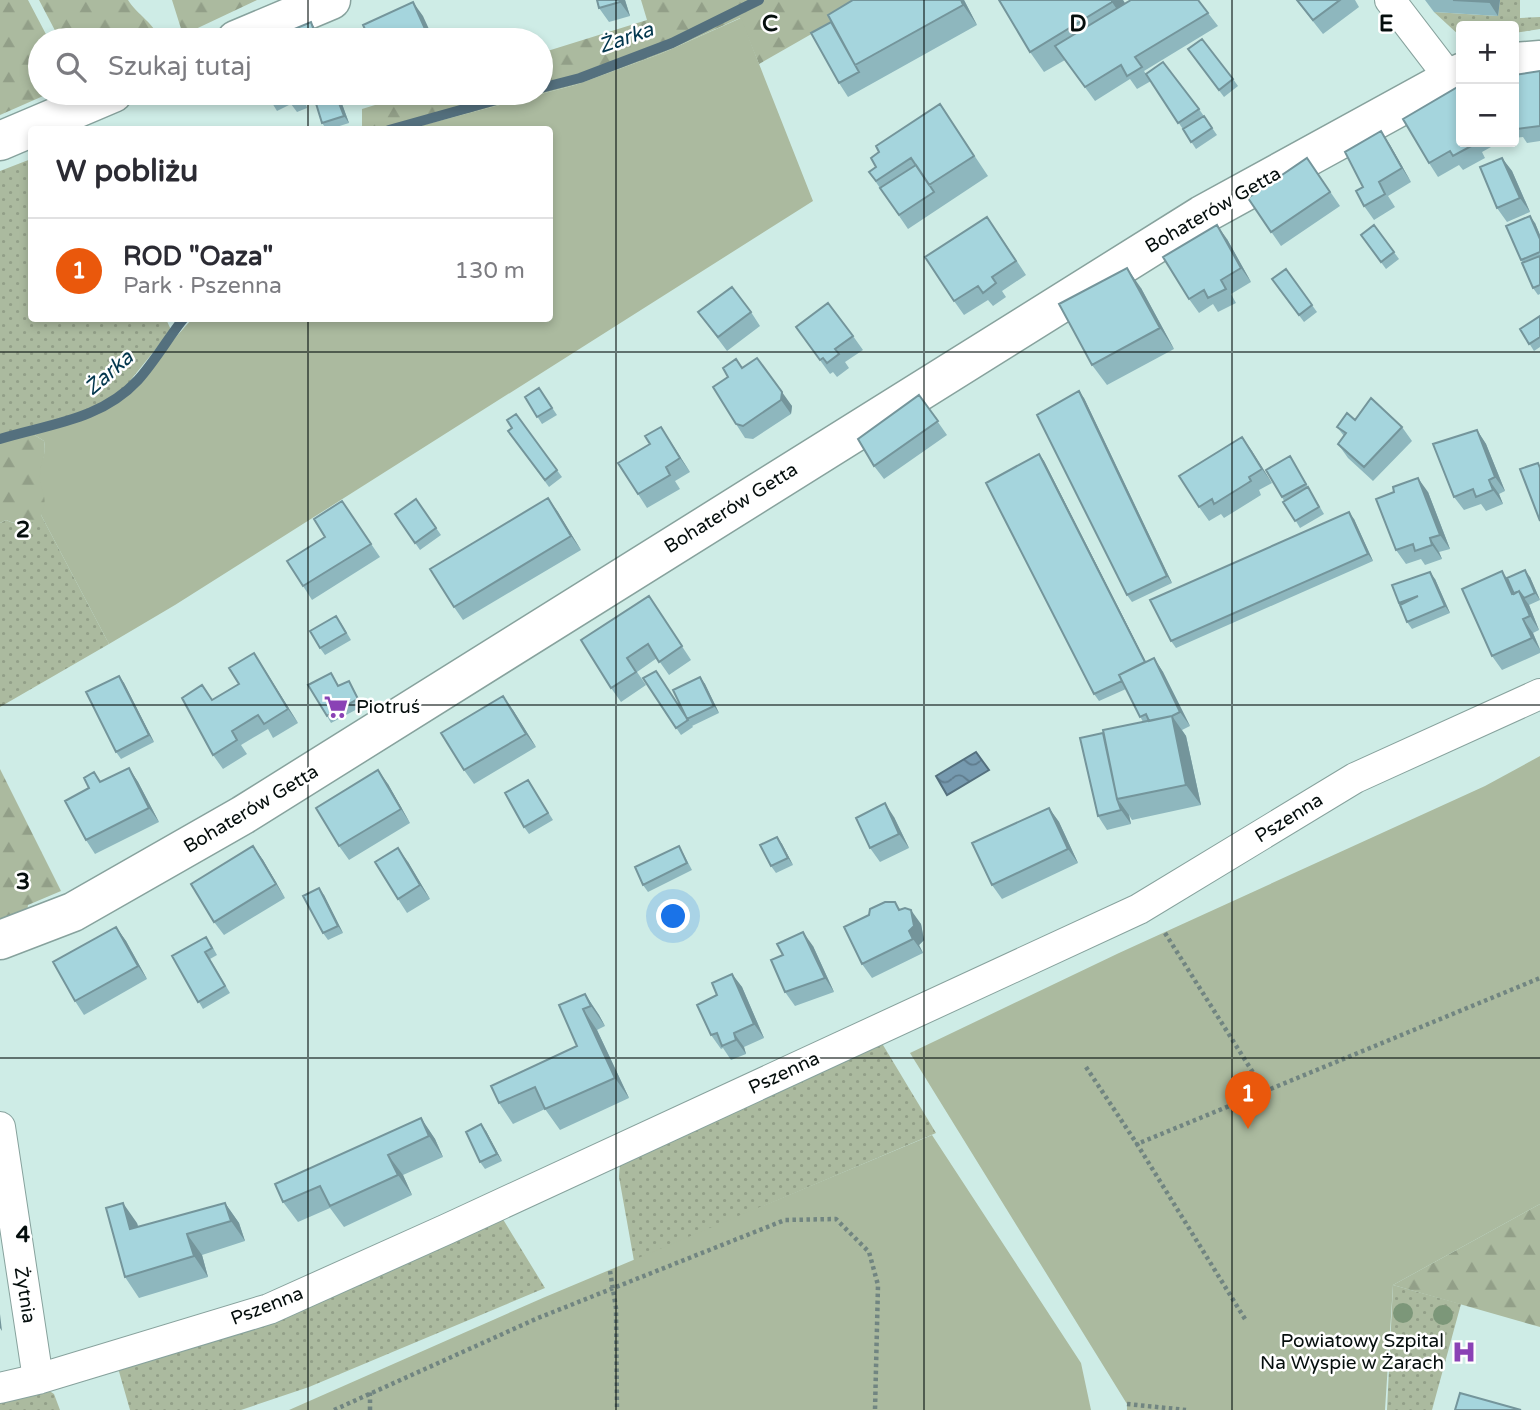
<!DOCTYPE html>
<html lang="pl">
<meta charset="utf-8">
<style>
body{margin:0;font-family:"Varela Round",sans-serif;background:#f7f7f7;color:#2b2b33}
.controls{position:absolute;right:21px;top:21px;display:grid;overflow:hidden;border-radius:7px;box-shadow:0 4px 10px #0003}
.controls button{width:63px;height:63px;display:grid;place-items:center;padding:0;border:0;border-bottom:2px solid #e1e1e2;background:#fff;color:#2b2b33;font:35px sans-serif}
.you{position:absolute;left:674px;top:917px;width:24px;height:24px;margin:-18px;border:5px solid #fff;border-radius:50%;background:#1a73e8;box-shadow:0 0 0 10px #1a73e833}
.badge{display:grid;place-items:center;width:46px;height:46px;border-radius:50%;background:#ea580c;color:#fff;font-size:23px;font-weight:700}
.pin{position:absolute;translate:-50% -58px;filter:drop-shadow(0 2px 4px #0008)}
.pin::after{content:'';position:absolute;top:37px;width:24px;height:21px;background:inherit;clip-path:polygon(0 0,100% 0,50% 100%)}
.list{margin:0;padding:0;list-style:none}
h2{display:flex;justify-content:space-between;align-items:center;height:91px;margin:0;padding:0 28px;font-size:30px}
h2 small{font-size:23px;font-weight:400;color:#7c7c81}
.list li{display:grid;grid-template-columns:46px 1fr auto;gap:21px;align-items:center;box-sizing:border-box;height:105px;padding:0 28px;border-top:2px solid #e1e1e2}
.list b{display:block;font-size:26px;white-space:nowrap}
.list p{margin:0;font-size:23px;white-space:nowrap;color:#7c7c81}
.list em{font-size:23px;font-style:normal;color:#7c7c81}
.icon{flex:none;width:38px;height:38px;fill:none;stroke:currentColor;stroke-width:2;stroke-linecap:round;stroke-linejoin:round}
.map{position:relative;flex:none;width:1540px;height:1410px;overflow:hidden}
.search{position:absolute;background:#fff;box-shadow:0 4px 10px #0003;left:28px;top:28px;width:525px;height:77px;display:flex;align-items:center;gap:18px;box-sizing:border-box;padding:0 24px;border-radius:38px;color:#7c7c81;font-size:26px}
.panel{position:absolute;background:#fff;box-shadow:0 4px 10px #0003;left:28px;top:126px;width:525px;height:196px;border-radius:7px}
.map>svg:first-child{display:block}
</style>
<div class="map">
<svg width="1540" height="1410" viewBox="0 0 1540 1410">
<defs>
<pattern id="grass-dots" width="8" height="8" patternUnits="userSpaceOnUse" patternTransform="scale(1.75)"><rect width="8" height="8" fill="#abba9f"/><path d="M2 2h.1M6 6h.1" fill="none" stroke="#929f88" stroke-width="1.8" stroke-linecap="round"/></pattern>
<pattern id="forest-firs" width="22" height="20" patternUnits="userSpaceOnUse" patternTransform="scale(1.75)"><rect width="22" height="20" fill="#abba9f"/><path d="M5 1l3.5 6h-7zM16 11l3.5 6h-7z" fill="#929f88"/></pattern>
<pattern id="water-waves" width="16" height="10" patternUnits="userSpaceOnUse" patternTransform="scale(1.75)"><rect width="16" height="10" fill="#769aaf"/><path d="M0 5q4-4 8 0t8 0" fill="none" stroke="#5f7c8d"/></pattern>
</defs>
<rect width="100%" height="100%" fill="#ceece6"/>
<path fill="url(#grass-dots)" d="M1500 0H1520V18L1540 17V29L1514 33V26H1461V37L1434 12 1498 16Z
M31 159 32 318 166 319 171 330 121 392 88 412 0 437V171Z
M41 515 109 644 0 707V523L6 520C22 527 28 526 41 515Z
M880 1040 936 1133 634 1261 619 1177 621 1148Z
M501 1216 545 1288 309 1387 241 1410H130L114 1354Z
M1393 1285 1461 1304 1432 1410H1387Z
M45 1388 54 1394 60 1410H0V1397Z"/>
<path fill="url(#forest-firs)" d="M0 0H28L49 40H40V93H50L0 115Z
M39 0H128C136 14 157 25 159 40H60Z
M172 0H257L183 35Z
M641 0H871L759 64 740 18 660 54 575 85 408 129H362V109L414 93H541V53L647 20Z
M19 434H33L44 441C47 456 40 465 41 479 41 486 47 492 46 500 44 525 25 528 6 520L0 523V440Z
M0 769 61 891 28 905 27 911 0 927Z
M1540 1204V1327L1393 1285Z"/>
<path fill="#abba9f" d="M741 18 813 201 175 605 109 644 41 515C50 494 39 493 40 475 40 462 47 455 44 441L33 434H19L89 417 124 395 192 319 550 318V130L408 129 575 85 660 54Z
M1540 756V1204L1393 1285 1385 1410H1127V1404L910 1053 1119 953 1485 786Z
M932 1135 1081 1363 1091 1410H289L545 1297Z"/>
<path fill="url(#water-waves)" stroke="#54707e" stroke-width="2" d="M976 752 989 770 947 795 936 776Z"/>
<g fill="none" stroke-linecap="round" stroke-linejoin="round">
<path stroke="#54707e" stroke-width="10" d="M541 88 580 78 672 43 759 0
M389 130 521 93
M0 439C49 424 101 420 138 380 155 361 168 338 184 318"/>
<g stroke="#87a29d" stroke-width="32">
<path id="street" d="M1390 0 1449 77
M0 1127 38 1379
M0 1388 38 1379 269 1309 447 1229 1139 909 1355 778 1540 694"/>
</g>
<g stroke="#87a29d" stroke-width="41">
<path id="secondary" d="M236 40 331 0
M1514 62 1540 60
M0 141 113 93
M0 940 73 912 243 815 1202 215 1461 73"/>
</g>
<path stroke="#718581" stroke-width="4.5" stroke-dasharray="3.5 3.5" stroke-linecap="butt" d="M190 40 202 35
M145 101 163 93
M1165 933 1264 1090
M1086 1067 1137 1144
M610 1271 616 1308 617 1410
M1245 1319 1137 1144 1540 978
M1127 1404 1186 1410
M334 1410 538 1318 785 1220 836 1219 869 1252 878 1285 875 1410
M370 1410V1392"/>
<use href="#street" stroke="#fff" stroke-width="30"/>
<use href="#secondary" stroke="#fff" stroke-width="38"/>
</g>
<g fill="#7c9779">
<circle cx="1403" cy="1313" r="10"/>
<circle cx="1443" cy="1315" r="10"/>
</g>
<path fill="#8eb7be" d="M625 0 630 16 609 22 599 8Z
M964 0 977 25 848 97 839 83 811 33Z
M999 0H1123L1125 4 1208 13 1218 26 1144 71 1146 74 1199 109 1217 135 1196 149 1151 81 1137 89 1130 79 1095 101 1065 60 1044 72 1030 52Z
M1296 0H1355L1359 7 1323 34Z
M1425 0H1500L1498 16 1434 12Z
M1193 56 1233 79 1238 86 1224 97Z
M1540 71V141L1527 143 1523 137 1514 138V75Z
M266 93H318L311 96 313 101 306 104 307 108 297 112 291 104 277 111Z
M338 93 349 123 327 130 322 123 318 95Z
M940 104 988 176 908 229 869 172 876 167Z
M1381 131 1390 145 1411 182 1388 196 1395 207 1374 220 1364 206 1363 187Z
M1461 142H1500L1482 152 1485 158 1463 170 1459 165 1438 177 1429 163Z
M1307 158 1340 206 1281 246 1248 198Z
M1502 158 1512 171 1530 212 1507 222 1497 208Z
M1535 223 1540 235V294L1538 295 1533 288 1521 260Z
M1374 225 1399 259 1386 269 1361 235Z
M997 231 1026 275 1002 291 1006 297 993 306 988 300 964 315 954 301Z
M1227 239 1251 282 1231 294 1236 303 1218 312 1213 304 1199 313 1189 299Z
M1286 269 1317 312 1304 322 1272 279Z
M1141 288 1174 349 1107 385 1092 365Z
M698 312H751L760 326 727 351Z
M1540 316V347L1534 351 1520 329Z
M796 327 853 336 863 350 845 362 849 368 837 377 833 372 830 374Z
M743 368 792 406 791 414 753 439 745 438 736 424Z
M539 388 557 415 542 424 525 397Z
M919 395 947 435 884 479 874 466Z
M1084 398 1172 583 1132 602 1127 595Z
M516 414 562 477 549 487 508 431 512 428Z
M1355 420 1402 427 1412 441 1373 481 1348 458 1338 444 1344 436 1337 427Z
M661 427 690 472 675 481 680 489 647 508 638 494 650 444Z
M1477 430 1486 444 1505 491 1499 494 1503 504 1486 511 1481 504 1464 510 1454 497Z
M1242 437 1272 483 1259 490 1261 495 1224 518 1221 514 1209 521 1199 507Z
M1039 454 1044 461 1146 662 1154 658 1163 672 1190 726 1182 730 1186 736 1201 805 1132 820 1129 815 1131 824 1107 830 1098 816 1143 722 1126 689 1099 701 1094 694Z
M1290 456 1324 514 1300 528 1266 470Z
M1428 492 1450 549 1439 552 1442 559 1425 565 1421 559 1406 564 1396 550Z
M548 498 581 550 463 620 454 607Z
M416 499 441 535 420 550 395 514Z
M342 501 380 557 312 600 303 586Z
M1354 519 1373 561 1176 648 1171 641Z
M1502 571 1507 578 1530 577 1540 600 1529 605 1539 630 1533 633 1540 649V653L1502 670 1492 656Z
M1435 579 1450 613 1412 629 1407 622 1399 603Z
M649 596 691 660 669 675 657 658 637 672 646 685 621 702 611 688Z
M341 623 351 640 325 655 320 648Z
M263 667 298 723 273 738 268 729 241 745 247 754 223 769 213 755V700L239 684Z
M656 671 693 727 681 735 643 678Z
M331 673 339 686 349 681 363 706 331 723 327 716Z
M119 676 124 683 154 742 121 759 116 752Z
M700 677 705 684 719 713 692 726 687 719Z
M513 710 536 747 474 784 464 770Z
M129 768 138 782 159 822 95 854 86 840 89 788 94 772 101 782Z
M528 780 553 820 529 834 524 827Z
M388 784 410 823 349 860 339 846Z
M1049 808 1059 822 1078 863 1002 899 992 885Z
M894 817 909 848 880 862 870 848Z
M777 837 782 844 793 865 776 873 771 866Z
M253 846 263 860 285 898 224 935 214 922Z
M683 853 692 870 648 892 643 885Z
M408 862 430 899 407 913 398 899Z
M324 895 343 933 328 940 323 933Z
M895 902 900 910 921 924 924 940 919 945 923 953 872 978 862 964Z
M116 927 126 941 147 979 84 1015 75 1001Z
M211 944 217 955 210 959 230 993 203 1009 172 956Z
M813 946 834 992 795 1006 785 992Z
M732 974 742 987 764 1038 744 1047 746 1054 731 1060 723 1048 721 1049 711 1035 717 995Z
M585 994 599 1015 605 1026 597 1030 629 1098 560 1130 545 1109 513 1124 499 1103 577 1046Z
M421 1118 435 1139 443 1157 403 1175 412 1195 344 1227 330 1208 298 1222 283 1202Z
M486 1131 502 1161 485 1169 480 1162Z
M225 1203 239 1223 245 1241 202 1255 208 1277 139 1298 125 1277 137 1223 138 1227Z"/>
<path fill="#74959b" d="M620 0H625L630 16 620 2Z
M961 0H964L977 25 963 5Z
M1112 0H1123L1128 8 1126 23 1112 2Z
M1489 0H1500L1498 16 1489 2Z
M413 2 423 16 434 40H430Z
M311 22 320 36 322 40H317Z
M335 93H338L349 123 344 116Z
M1381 131 1390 145 1411 182 1402 168Z
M1502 158 1512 171 1530 212 1520 198Z
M1530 216 1535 223 1540 235V239Z
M1217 225 1227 239 1251 282 1241 268Z
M1127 268 1141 288 1174 349 1160 328Z
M1079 391 1084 398 1172 583 1167 576Z
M782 392 792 406 791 414 781 400Z
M661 427 670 441 690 472 680 458Z
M1477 430 1486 444 1505 491 1495 477Z
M1242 437 1252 451 1272 483 1262 469Z
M1039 454 1044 461 1153 676 1148 669Z
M1418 478 1428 492 1450 549 1440 535Z
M1489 480 1499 494 1503 504 1493 490Z
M548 498 558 512 581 550 571 536Z
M1349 512 1354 519 1373 561 1368 554Z
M1430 538 1439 552 1442 559 1432 545Z
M1525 570 1530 577 1540 600 1535 593Z
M1430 572 1435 579 1450 613 1445 606Z
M1519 591 1529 605 1539 630 1530 616Z
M1523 619 1533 633 1540 650 1532 638Z
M254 653 263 667 298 723 288 709Z
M1154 658 1163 672 1190 726 1180 712Z
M119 676 124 683 154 742 149 735Z
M700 677 705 684 719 713 714 706Z
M503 696 513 710 536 747 526 734Z
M1172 716 1186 736 1201 805 1186 785Z
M129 768 138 782 159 822 149 808Z
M378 770 388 784 410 823 401 809Z
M1119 801 1129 815 1131 824 1121 810Z
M885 803 894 817 909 848 899 834Z
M1049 808 1059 822 1078 863 1068 849Z
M777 837 782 844 793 865 788 858Z
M253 846 263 860 285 898 276 884Z
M398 848 408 862 430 899 420 885Z
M319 888 324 895 343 933 338 926Z
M911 910 921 924 924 940 919 945 923 953 913 939 909 931Z
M116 927 126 941 147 979 138 966Z
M803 932 813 946 834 992 825 978Z
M732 974 742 987 764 1038 754 1024Z
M585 994 599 1015 605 1026 591 1006Z
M583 1009 597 1030 629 1098 615 1078Z
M734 1033 744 1047 746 1054 736 1040Z
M421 1118 435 1139 443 1157 429 1136Z
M481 1124 486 1131 502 1161 497 1154Z
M388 1155 403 1175 412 1195 398 1175Z
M123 1203 137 1223 145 1250 130 1229Z
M225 1203 239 1223 245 1241 231 1221Z
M187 1234 202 1255 208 1277 194 1256Z
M0 1314 2 1331 0 1328Z"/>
<path fill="#a5d5dd" stroke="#74959b" stroke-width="2" d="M597 0H620V2L599 8Z
M853 0H961L963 5 855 65 828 15Z
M999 0H1112V2L1030 52Z
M1131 0H1198L1208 13 1135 57 1142 67 1127 76 1121 65 1085 87 1055 46Z
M1297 0H1340L1313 20Z
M1453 0H1489V2Z
M413 2 430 40H370L363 25Z
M311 22 317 40H268Z
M831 22 859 72 839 83 811 33Z
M1202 39 1233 79 1219 90 1188 49Z
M1163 62 1199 109 1178 123 1146 74Z
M1540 71V126L1517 129 1516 123H1514V75Z
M1461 85V142H1474L1475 144 1453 156 1450 151 1429 163 1403 119Z
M266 93H277L267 97Z
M285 93H297V94L287 98Z
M318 93H335L344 116 322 123 314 97 318 95Z
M940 104 974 156 929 185 911 158 876 181 869 172 876 167 871 158 879 152 876 146Z
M1204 116 1212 128 1191 142 1183 129Z
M1381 131 1402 168 1379 182 1385 194 1364 206 1356 191 1363 187 1345 152Z
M1307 158 1330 192 1271 232 1248 198Z
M1502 158 1520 198 1497 208 1480 167Z
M916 165 934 192 899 215 880 188Z
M1530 216 1540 239V252L1521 260 1506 226Z
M987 217 1016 261 992 277 996 283 983 293 978 286 954 301 925 257Z
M1217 225 1241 268 1221 280 1226 289 1208 298 1204 290 1189 299 1163 257Z
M1374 225 1394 252 1381 262 1361 235Z
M1540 256V285L1533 288 1522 263Z
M1127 268 1160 328 1092 365 1059 304Z
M1286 269 1312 305 1299 315 1272 279Z
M732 287 751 312 718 337 698 312Z
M828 303 853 336 835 349 839 354 827 363 823 358 820 360 796 327Z
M1540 316V337L1529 344 1520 329Z
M757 358 782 392 781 400 743 426 736 424 713 387 728 377 723 368 736 359 742 368Z
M539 388 552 408 537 417 525 397Z
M1079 391 1167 576 1127 595 1037 415Z
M919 395 938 421 874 466 858 439Z
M1371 398 1402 427 1364 467 1338 444 1346 433 1337 427 1347 413 1355 420Z
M516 414 557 470 545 480 508 431 512 428 507 420Z
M661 427 680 458 666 467 670 475 638 494 618 463 650 444 645 436Z
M1477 430 1495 477 1489 480 1493 490 1476 497 1473 489 1454 497 1433 444Z
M1242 437 1262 469 1249 477 1251 481 1214 504 1212 499 1199 507 1179 476Z
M1039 454 1145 662 1119 675 1122 681 1094 694 986 483Z
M1290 456 1306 484 1282 497 1266 470Z
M1538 463 1540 468V521L1520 469Z
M1418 478 1440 535 1430 538 1432 545 1415 551 1413 544 1396 550 1376 499 1394 492 1393 487Z
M1308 487 1319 507 1295 521 1283 502Z
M548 498 571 536 454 607 430 569Z
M416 499 436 528 415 543 395 514Z
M342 501 371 544 303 586 287 561 325 537 314 519Z
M1349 512 1368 554 1171 641 1150 600Z
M1525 570 1535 593 1524 598 1519 591 1514 594 1507 578Z
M1502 571 1512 594 1519 591 1530 616 1523 619 1532 638 1492 656 1462 589Z
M1430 572 1445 606 1407 622 1400 605 1418 596 1399 603 1392 585Z
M649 596 682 646 659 662 648 644 627 658 636 672 611 688 581 640Z
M336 616 346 633 320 648 310 631Z
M254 653 288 709 264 724 258 715 232 731 237 740 213 755 182 698 202 685 212 700 239 684 229 668Z
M1154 658 1180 712 1172 716 1149 721 1146 714 1140 717 1119 675Z
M656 671 688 720 676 728 643 678Z
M331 673 338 686 349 681 358 699 327 716 308 685Z
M119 676 149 735 116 752 86 692Z
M700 677 714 706 687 719 673 690Z
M503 696 526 734 464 770 441 733Z
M1172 716 1186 785 1117 799 1103 730Z
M1103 733 1117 799 1121 810 1098 816 1080 738Z
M129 768 149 808 86 840 65 801 89 788 84 778 94 772 100 782Z
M378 770 401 809 339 846 316 808Z
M528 780 548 813 524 827 505 793Z
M885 803 899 834 870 848 856 818Z
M1049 808 1068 849 992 885 972 843Z
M777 837 788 858 771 866 760 845Z
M253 846 276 884 214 922 191 884Z
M679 846 687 863 643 885 635 867Z
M398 848 420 885 398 899 375 862Z
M319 888 338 926 323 933 303 896Z
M885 902H895L899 910 905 908 911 910 914 926 909 931 913 939 862 964 844 927 869 915 870 909Z
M116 927 138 966 75 1001 53 962Z
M803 932 825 978 785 992 771 960 783 955 777 944Z
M206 937 212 948 205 952 225 986 198 1002 172 956Z
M732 974 754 1024 734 1033 736 1040 722 1046 717 1033 711 1035 697 1005 717 995 712 983Z
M585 994 591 1006 583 1009 615 1078 545 1109 535 1087 499 1103 491 1086 577 1046 559 1005Z
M421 1118 429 1136 388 1155 398 1175 330 1206 320 1186 283 1202 275 1184Z
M481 1124 497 1154 480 1162 466 1132Z
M123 1203 130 1229 225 1203 231 1221 187 1234 194 1256 125 1277 106 1208Z
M1460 1393 1521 1410H1455Z"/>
<path fill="none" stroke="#050e0d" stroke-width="2" stroke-opacity="0.55" d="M308 0V40M616 0V1410M924 0V1410M1232 0V1410M308 93V130M308 318V1410M0 352H1540M0 705H1540M0 1058H1540"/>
<defs>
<g id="supermarket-bare" transform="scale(1.89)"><path d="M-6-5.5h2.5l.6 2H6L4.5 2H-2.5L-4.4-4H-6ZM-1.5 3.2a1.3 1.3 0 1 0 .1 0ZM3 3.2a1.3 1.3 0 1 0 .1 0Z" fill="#8a42b5" stroke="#fff" stroke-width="2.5" paint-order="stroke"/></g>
<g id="hospital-bare" transform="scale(1.89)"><path d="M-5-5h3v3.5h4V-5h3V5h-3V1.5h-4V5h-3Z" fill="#8a42b5" stroke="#fff" stroke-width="2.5" paint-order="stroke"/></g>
</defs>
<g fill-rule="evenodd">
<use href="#supermarket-bare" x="336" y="707"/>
<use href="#hospital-bare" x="1464" y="1352"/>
</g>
<g text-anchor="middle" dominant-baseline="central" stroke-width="5" stroke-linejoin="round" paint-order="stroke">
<g font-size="19" fill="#050e0d" stroke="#fff">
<text transform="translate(1213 210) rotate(-30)">Bohaterów Getta</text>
<text transform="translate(731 508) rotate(-32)">Bohaterów Getta</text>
<text transform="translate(251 809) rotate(-31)">Bohaterów Getta</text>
<text transform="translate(1289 818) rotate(-32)">Pszenna</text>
<text transform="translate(784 1073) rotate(-25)">Pszenna</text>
<text transform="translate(25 1295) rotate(81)">Żytnia</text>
<text transform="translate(267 1306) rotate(-21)">Pszenna</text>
</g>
<g font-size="19" fill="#050e0d" stroke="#fff" text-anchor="start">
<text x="356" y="707">Piotruś</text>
<text x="1444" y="1341" text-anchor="end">Powiatowy Szpital<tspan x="1444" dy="22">Na Wyspie w Żarach</tspan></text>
</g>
<g font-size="21" font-style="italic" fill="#03374e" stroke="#fff">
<text transform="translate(626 38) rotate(-19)">Żarka</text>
<text transform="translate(109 373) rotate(-41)">Żarka</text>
</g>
</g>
<g font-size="23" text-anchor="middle" font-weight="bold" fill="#050e0d" stroke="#fff" stroke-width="5" stroke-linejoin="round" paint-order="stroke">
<text x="770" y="31">C</text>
<text x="1078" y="31">D</text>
<text x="1386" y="31">E</text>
<text x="23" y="537">2</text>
<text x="23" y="889">3</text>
<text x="23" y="1242">4</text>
</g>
</svg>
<div class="controls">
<button>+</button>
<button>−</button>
</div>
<div class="you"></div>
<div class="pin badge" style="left:1248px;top:1129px">1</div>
<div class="search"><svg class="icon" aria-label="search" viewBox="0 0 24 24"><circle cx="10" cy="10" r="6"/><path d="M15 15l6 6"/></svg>Szukaj tutaj</div>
<section class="panel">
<h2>W pobliżu<small></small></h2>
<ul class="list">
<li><span class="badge">1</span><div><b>ROD &quot;Oaza&quot;</b><p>Park · Pszenna</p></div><em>130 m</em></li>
</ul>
</section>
</div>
